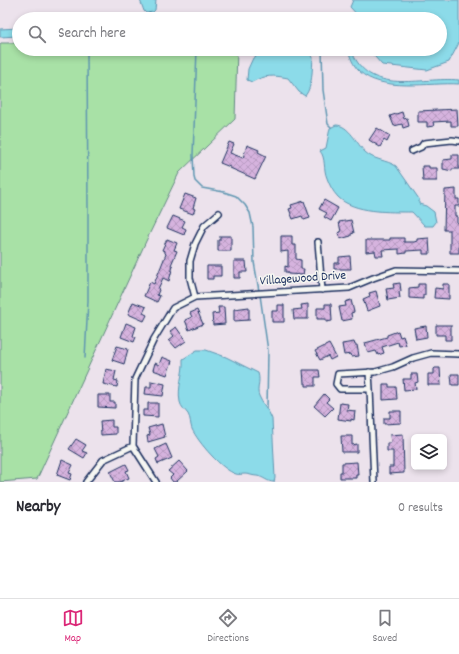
<!DOCTYPE html>
<style>
body{margin:0;font-family:Dekko,sans-serif;background:#f2f2f3;color:#2b2b33}
.controls{position:absolute;right:12px;bottom:12px;display:grid;overflow:hidden;border-radius:6px;box-shadow:0 2px 6px #0003}
.controls button{width:36px;height:36px;display:grid;place-items:center;padding:0;border:0;border-bottom:1px solid #e1e1e2;background:#fff;color:#2b2b33;font:20px sans-serif}
.list{margin:0;padding:0;list-style:none}
h2{display:flex;justify-content:space-between;align-items:center;height:52px;margin:0;padding:0 16px;font-size:17px}
h2 small{font-size:13px;font-weight:400;color:#7c7c81}
.icon{flex:none;width:22px;height:22px;fill:none;stroke:currentColor;stroke-width:2;stroke-linecap:round;stroke-linejoin:round}
.map{position:relative;flex:none;width:459px;height:482px;overflow:hidden}
.search{position:absolute;background:#fff;box-shadow:0 2px 6px #0003;left:12px;right:12px;top:12px;height:44px;display:flex;align-items:center;gap:10px;box-sizing:border-box;padding:0 14px;border-radius:22px;color:#7c7c81;font-size:15px}
.sheet{height:116px;background:#fff}
nav{display:flex;justify-content:space-around;align-items:center;box-sizing:border-box;height:56px;border-top:1px solid #e1e1e2;background:#fff;font-size:11px;color:#7c7c81}
nav a{display:grid;justify-items:center;gap:2px}
nav .on{color:#db2777}
.map>svg:first-child{display:block}
</style>
<div class="map">
<svg width="459" height="482" viewBox="0 0 459 482">
<defs>
<pattern id="building-cross-hatch" width="8" height="8" patternUnits="userSpaceOnUse"><rect width="8" height="8" fill="#d6b3de"/><path d="M0 0l8 8M0 8l8-8" fill="none" stroke="#b79ac1"/></pattern>
</defs>
<rect width="100%" height="100%" fill="#ece2ec"/>
<filter id="ink" filterUnits="userSpaceOnUse"><feTurbulence type="fractalNoise" baseFrequency=".025" numOctaves="2"/><feDisplacementMap in="SourceGraphic" scale="8" xChannelSelector="R" yChannelSelector="G"/><feConvolveMatrix kernelMatrix="1 2 1 2 8 2 1 2 1" color-interpolation-filters="sRGB"/></filter>
<g filter="url(#ink)">
<path fill="#a8e1a6" stroke="#628882" d="M1 43H19V49H237L235 119 179 173 147 239 37 479 0 482V44Z"/>
<path fill="#8cdbe9" stroke="#5f96b1" d="M140 0H156L155 10 153 12 146 13 144 11Z
M353 0H459V43L449 62 427 70 382 65 368 49H440V19H361L350 7Z
M321 16 326 19H190Z
M19 28V36L0 37V29Z
M301 49H306L313 57C312 69 313 86 305 96L299 92 288 78C273 75 265 75 252 82L247 80 248 69 253 58 262 53Z
M348 49H351C368 98 421 76 459 80V84C430 82 382 93 359 71 353 65 350 57 348 49Z
M336 125C349 125 357 144 365 152 373 160 387 160 396 166L419 199V204L426 206 434 212 436 222 433 226H425L412 212C390 212 354 213 338 197 333 192 329 184 327 178 323 169 326 158 320 151L326 148 330 128Z
M197 350H206L226 357 258 373C261 382 256 389 259 396 262 404 269 410 272 419L275 478 274 482C267 482 264 477 257 476 253 476 249 474 245 474 242 474 239 475 236 474 222 470 198 442 192 429 190 424 191 419 188 414 185 410 181 407 180 402 177 387 184 374 183 359Z"/>
<g fill="none" stroke-linecap="round" stroke-linejoin="round">
<path stroke="#5f96b1" stroke-width="1.5" d="M326 19 333 18
M197 49 193 155 194 177 195 181 202 188 224 192 236 196 245 205 250 213 253 227 254 262 259 291
M322 49 323 90 328 124 331 127
M260 295 268 351 267 409
M85 358 88 301V210L87 49"/>
</g>
<path fill="url(#building-cross-hatch)" stroke="#1b2f5e" d="M457 109 458 126H451V121L433 122 434 126 427 127V122H418V111Z
M402 112 404 119 407 118 409 126 403 128 402 124 394 126 390 116Z
M377 128 390 136 387 142 384 140 380 147 369 140Z
M229 142 234 144 230 153 243 158 247 145 259 150 258 152 266 156 255 179 230 168V167L220 163Z
M452 155H459V169H452V171L443 169V160L452 159Z
M422 166H429V168H437V181H423Z
M456 189V199H459V206H455V216H457V223H459V253H450V230H444L445 190Z
M185 194 196 198 193 208 195 209 193 214 179 209Z
M324 200 338 208 331 221 324 217 327 213 319 209Z
M304 201 310 218 304 220 302 216 293 219 289 209 292 208 291 205Z
M173 216 185 221 182 227 186 229 184 235 167 228Z
M351 220 354 233 351 234V236L340 239 338 233 341 232 339 222Z
M220 236H231V251H218V240H220Z
M281 236H292V245H296V259L301 260V269H304L303 275 288 274V272H285V266L288 267V251L281 252Z
M390 238H404V242H414L417 241V239L429 238 430 254H423V250L406 251V253L399 254V249L382 250 383 256H376L375 251 366 252V240H390Z
M167 239 177 243 174 250 177 251 171 265 173 266 169 281 163 278 158 289 159 290 157 295 160 296 157 302 144 296 150 282 154 284 166 254 165 253V251L162 250Z
M350 256 351 269H334V263H339V257Z
M234 261H246L247 272H240V278H234Z
M207 266H221V276H213V279H207Z
M400 283 401 291 399 292 400 298 388 300 386 289 394 288 393 284Z
M418 284H425V295H423V299L409 298V288L418 287Z
M443 284H449V299L434 298 435 288 443 289Z
M376 291 380 306 367 311 363 299 370 296 369 293Z
M351 300 354 312 351 313 352 319 342 321 339 307 346 306 345 302Z
M133 302 146 307 143 313 147 315 144 321 128 314Z
M308 304V319H294L293 310 302 309 301 305Z
M325 304H331L332 321 326 322V319H317V308H325Z
M278 305H284V322H272V311H278Z
M218 307H224L225 324 213 325 212 314 219 313Z
M249 307V320L234 321V309Z
M197 310 203 324 189 330 185 320 192 317 190 313Z
M126 323 136 327 133 336 136 337 134 342 121 337Z
M436 325H451V340H445V335H436Z
M426 326 427 337 416 339 414 328Z
M176 327 186 341 176 348 169 340 174 336 170 331Z
M398 331 400 337 403 336 406 345 399 346 398 342 382 347 384 353 378 355 376 351 368 353 365 343 387 337V335Z
M354 342 355 345H357L359 356 352 357 351 354 344 355 342 344Z
M329 344 336 357 330 360 328 356 320 360 315 351Z
M117 346 128 349 124 364 112 360Z
M162 357 172 361 167 375 153 370 155 363 159 365Z
M435 368H440L441 385H428V374H434V369Z
M106 369 116 371 114 380 118 381 117 387 103 384Z
M303 370H319L320 377H315V386H306V383H304Z
M411 374H417L418 382 415 383 416 389 404 390 403 379H411Z
M451 374H459V385H452Z
M151 381 165 384 163 396 145 394 146 387H151Z
M383 384H389V387H396L397 399 383 400Z
M324 394 329 399 326 402 333 408 325 416 314 406Z
M98 395H110V402H115V408L98 407Z
M148 403H158V417L143 416V410H148Z
M340 403 348 404 347 410 355 411 354 420 351 419V421L338 419Z
M390 411H401V423L384 424V418H390Z
M112 420V427H116V434L101 435 100 421Z
M162 424 165 437 148 442 147 436 150 435 148 428Z
M403 434 404 473 389 474V467H393V451H387V443H391L390 435Z
M341 436H352V445L357 444V452H342Z
M76 439 86 445 82 451 87 453 84 458 69 449Z
M166 444 172 458 158 464 156 459 159 457 155 449Z
M62 460 73 465 69 473 72 474 70 480 57 475Z
M179 461 188 471 176 482H173L170 478 173 475 168 471Z
M357 462 358 475H356V478H340V472H342V463Z
M126 464 129 470 126 471 129 478 120 482H115L110 472Z"/>
<g fill="none" stroke-linecap="round" stroke-linejoin="round">
<g stroke="#1b2f5e" stroke-width="8">
<path id="street" d="M412 151 421 147 424 143 452 140 459 141
M318 242 322 290
M195 297 190 278V261L195 244 204 226 219 213
M369 372 370 389
M86 482 103 460 133 446
M156 482 133 446 135 379 154 339 173 308 195 297 349 288 373 278 396 270 459 271
M374 482 370 389H340L336 384 338 374 375 372 393 367 413 358 431 353 459 354"/>
</g>
<use href="#street" stroke="#f6f6f2" stroke-width="5"/>
</g>
</g>
<g text-anchor="middle" dominant-baseline="central" stroke-width="3" stroke-linejoin="round" paint-order="stroke">
<g font-size="13" fill="#1b2f5e" stroke="#f6f6f2">
<text transform="translate(303 279) rotate(-4)">Villagewood Drive</text>
</g>
</g>
</svg>
<div class="controls">
<button><svg class="icon" aria-label="layers" viewBox="0 0 24 24"><path d="M12 4l9 5-9 5-9-5zM3 14l9 5 9-5"/></svg></button>
</div>
<div class="search"><svg class="icon" aria-label="search" viewBox="0 0 24 24"><circle cx="10" cy="10" r="6"/><path d="M15 15l6 6"/></svg>Search here</div>
</div>
<section class="sheet">
<h2>Nearby<small>0 results</small></h2>
<ul class="list">
</ul>
</section>
<nav>
<a class="on"><svg class="icon" aria-label="map" viewBox="0 0 24 24"><path d="M3 6l6-2 6 2 6-2v14l-6 2-6-2-6 2zM9 4v14M15 6v14"/></svg>Map</a>
<a><svg class="icon" aria-label="directions" viewBox="0 0 24 24"><path d="M12 3l9 9-9 9-9-9zM9 14v-3h6M13 9l2 2-2 2"/></svg>Directions</a>
<a><svg class="icon" aria-label="saved" viewBox="0 0 24 24"><path d="M7 4h10v16l-5-4-5 4z"/></svg>Saved</a>
</nav>
